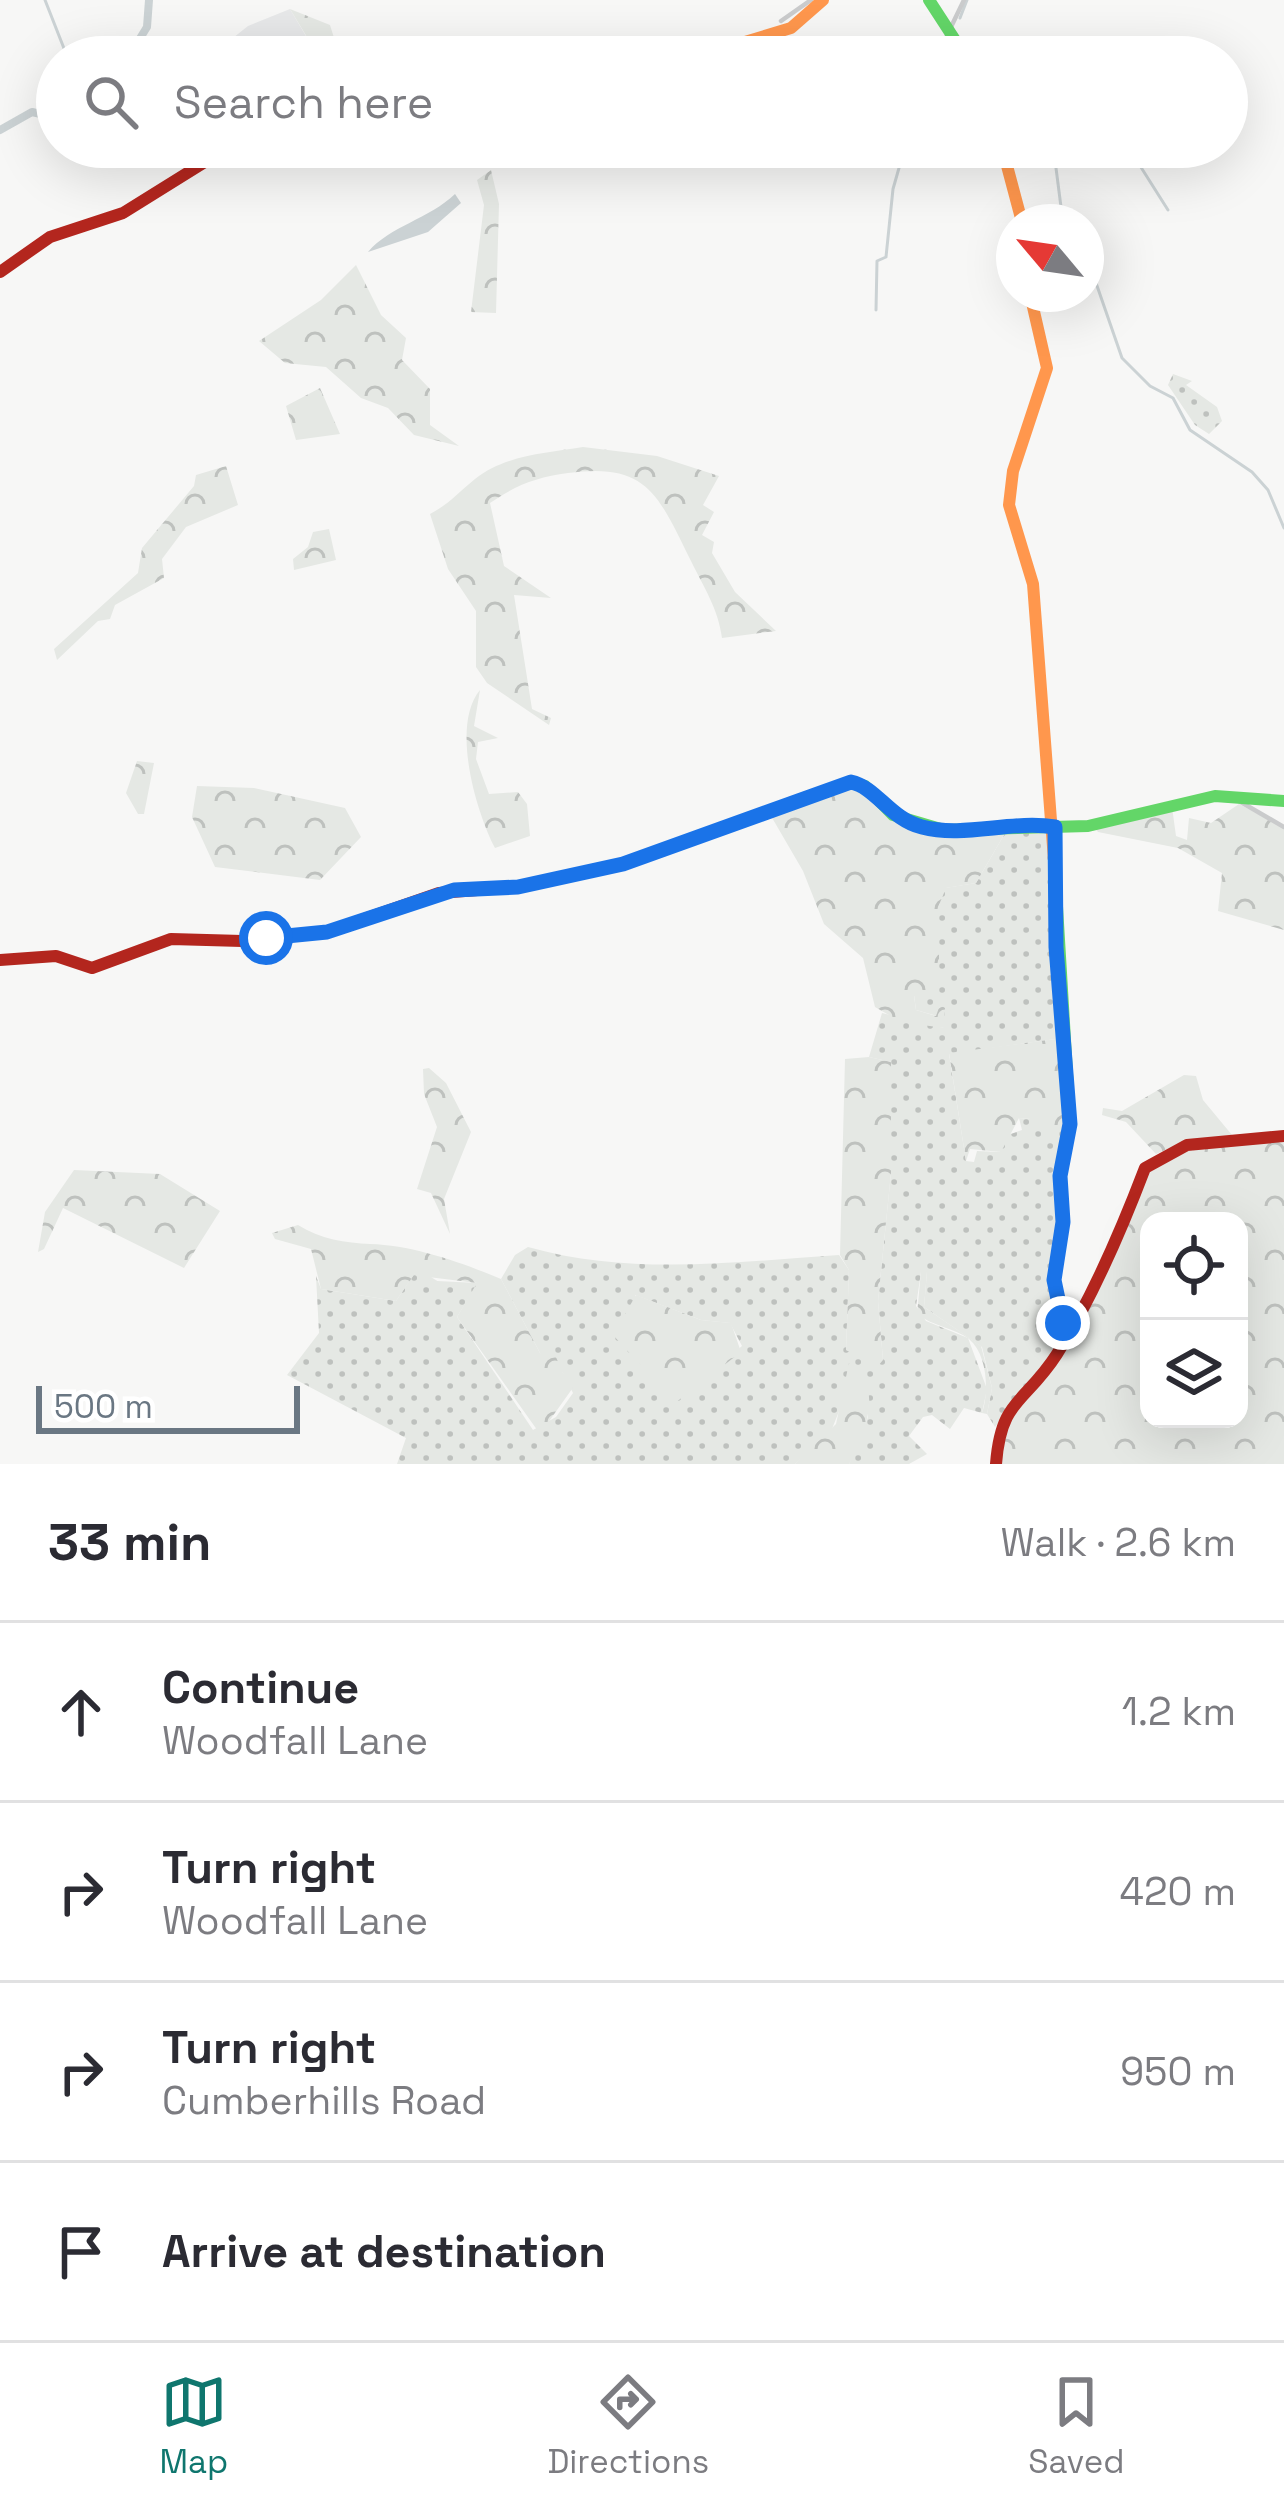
<!DOCTYPE html>
<meta charset="utf-8">
<style>
body{margin:0;font-family:"Space Grotesk",sans-serif;background:#f2f2f3;color:#2b2b33}
.controls{position:absolute;right:36px;bottom:36px;display:grid;overflow:hidden;border-radius:24px;box-shadow:0 12px 48px #0002}
.controls button{width:108px;height:108px;display:grid;place-items:center;padding:0;border:0;border-bottom:3px solid #e1e1e2;background:#fff;color:#2b2b33;font:60px sans-serif}
.compass{position:absolute;left:996px;top:204px;width:108px;height:108px;border-radius:50%;background:#fff;box-shadow:0 12px 48px #0002;rotate:299deg}
.scale{position:absolute;left:36px;bottom:30px;width:264px;box-sizing:border-box;padding-left:12px;border:6px solid #6a7783;border-top:0;font-size:33px;line-height:42px;white-space:nowrap;color:#6a7783;-webkit-text-stroke:9px #fff;paint-order:stroke}
.stop{position:absolute;width:36px;height:36px;margin:-27px;border:9px solid #1a73e8;border-radius:50%;background:#fff}
.stop.end{background:#1a73e8;border-color:#fff;box-shadow:0 3px 12px #0008}
.list{margin:0;padding:0;list-style:none}
h2{display:flex;justify-content:space-between;align-items:center;height:156px;margin:0;padding:0 48px;font-size:51px}
h2 small{font-size:39px;font-weight:400;color:#7c7c81}
.list li{display:grid;grid-template-columns:78px 1fr auto;gap:36px;align-items:center;box-sizing:border-box;height:180px;padding:0 48px;border-top:3px solid #e1e1e2}
.list b{display:block;font-size:45px;white-space:nowrap}
.list p{margin:0;font-size:39px;white-space:nowrap;color:#7c7c81}
.list em{font-size:39px;font-style:normal;color:#7c7c81}
.icon{flex:none;width:66px;height:66px;fill:none;stroke:currentColor;stroke-width:2;stroke-linecap:round;stroke-linejoin:round}
.map{position:relative;flex:none;width:1284px;height:1464px;overflow:hidden}
.search{position:absolute;background:#fff;box-shadow:0 12px 48px #0002;left:36px;right:36px;top:36px;height:132px;display:flex;align-items:center;gap:30px;box-sizing:border-box;padding:0 42px;border-radius:66px;color:#7c7c81;font-size:45px}
.sheet{height:876px;background:#fff}
nav{display:flex;justify-content:space-around;align-items:center;box-sizing:border-box;height:168px;border-top:3px solid #e1e1e2;background:#fff;font-size:33px;color:#7c7c81}
nav a{display:grid;justify-items:center;gap:6px}
nav .on{color:#0f766e}
.map>svg:first-child{display:block}
</style>
<div class="map">
<svg width="1284" height="1464" viewBox="0 0 1284 1464">
<defs>
<pattern id="grass-dots" width="8" height="8" patternUnits="userSpaceOnUse" patternTransform="scale(3)"><rect width="8" height="8" fill="#e5e8e4"/><path d="M2 2h.1M6 6h.1" fill="none" stroke="#bec1be" stroke-width="1.8" stroke-linecap="round"/></pattern>
<pattern id="forest-crowns" width="20" height="18" patternUnits="userSpaceOnUse" patternTransform="scale(3)"><rect width="20" height="18" fill="#e5e8e4"/><path d="M2 6a3 3 0 1 1 6 0M12 15a3 3 0 1 1 6 0" fill="none" stroke="#bec1be"/></pattern>
</defs>
<rect width="100%" height="100%" fill="#f7f7f6"/>
<path fill="#e7e8e9" d="M290 9 313 48 300 57H209L248 26Z"/>
<path fill="url(#grass-dots)" fill-rule="evenodd" d="M1173 374 1192 381 1186 385 1217 407 1222 421 1209 434 1195 425 1168 385Z
M1008 828 1052 829 1063 1038 949 1054 966 1161 974 1162 977 1151 1000 1152 1005 1136 1022 1130 1019 1118 1031 1119 1030 1124H1068L1054 1293 1064 1338 995 1427 987 1414 992 1388 982 1347 924 1307 927 1272H921L916 1306 926 1321 968 1338 987 1389 982 1413 964 1408 950 1429 932 1415 923 1417 909 1436 927 1454 909 1464H849L868 1417 865 1380 847 1391 830 1434 795 1464H397L406 1438 287 1375 319 1333 316 1276 321 1289 396 1301 418 1268 437 1281 478 1283 457 1317 533 1430 556 1417 573 1393 563 1373 540 1353 501 1279 515 1255 528 1247C630 1276 735 1262 839 1255L849 1270 846 1350 883 1360 878 1301 891 1173V1062L869 1057 882 1013 944 1028 940 1006 937 1016 916 1010 914 995 939 997V905L945 888 976 883ZM635 1295 701 1320 730 1323 742 1346 675 1402Z"/>
<path fill="url(#forest-crowns)" fill-rule="evenodd" d="M290 9 330 25 340 57H300L313 47Z
M491 170 499 204 496 313 471 312 484 205 477 180Z
M356 265 381 315 406 338 402 360 430 389V425L459 446 414 435 388 408 361 398 326 367 285 363 259 341 321 300Z
M320 388 340 434 296 440 286 406Z
M583 447 657 456 719 476 703 505 714 512 702 535 714 542 712 553 735 592 776 631 722 638C718 608 704 588 691 561 658 495 648 462 568 473 537 477 516 485 490 503L504 566 551 598 514 595 532 709 551 718 549 725 487 683 476 667V611L448 569 430 514C449 504 459 492 475 479 505 455 546 453 583 447Z
M226 466 238 505 186 527 162 559 164 578 115 605 110 619 98 621 57 660 54 649 138 573 142 548 194 486 196 475Z
M329 529 336 560 294 570 293 559 308 547 313 532Z
M480 690 474 726 498 738 478 742 476 759 489 794 518 792 527 804 530 836 495 848C477 814 450 726 480 690Z
M137 761 154 763 144 814H138L126 793Z
M847 785C868 788 875 806 893 817 929 837 968 830 1008 828L976 883 946 888 939 905V998L914 996 916 1010 936 1016 940 1005 945 1008 944 1028 901 1022 875 1007 863 958 824 924 803 871 771 816Z
M197 786 254 788 345 808 361 837 320 880 215 867 192 817Z
M1239 804 1284 828V930L1218 911 1222 873 1178 848 1098 832 1093 826 1172 807 1176 836 1187 840 1189 818 1211 823Z
M1063 1038 1068 1124 1029 1128 1030 1119 1019 1118 1001 1152 970 1149 966 1161 949 1053Z
M869 1057 891 1062V1173L878 1301 883 1360 878 1366 846 1350 849 1270 840 1255 845 1059Z
M429 1068 446 1083 471 1132 444 1199 450 1234 431 1193 417 1189 437 1127 424 1094 423 1069Z
M1184 1075 1196 1076 1203 1100 1232 1135 1184 1142 1156 1154 1126 1122 1102 1115 1103 1108 1122 1111Z
M1284 1139V1464H998L1002 1420 1058 1356 1145 1172 1183 1149ZM1149 1221H1239V1419H1149Z
M74 1170 160 1174 220 1211 184 1268 63 1208 44 1249 38 1252 45 1212Z
M298 1225C320 1239 346 1243 370 1244 413 1245 463 1263 501 1279L540 1353 555 1355 563 1373 577 1382 540 1434 457 1317 477 1283 420 1276 418 1269 396 1301 321 1289 311 1249 275 1239 272 1233Z
M921 1271 927 1272 924 1307 981 1346 992 1388 987 1414 982 1413C989 1393 988 1355 969 1339 955 1328 932 1326 917 1314Z
M636 1295 701 1320 731 1323 741 1352 675 1403 613 1335Z
M849 1363C885 1381 865 1437 849 1464H795L836 1424Z"/>
<path fill="#cbd2d4" d="M455 194 461 203 428 232 368 252C390 226 429 219 455 194Z"/>
<g fill="none" stroke-linecap="round" stroke-linejoin="round">
<path stroke="#cbd2d4" stroke-width="3" d="M45 0 65 51
M960 18 967 0
M926 57 948 34
M1067 147 1137 161 1168 210
M1057 165 1065 151
M1056 168 1061 207
M1062 209 1070 222
M1086 254 1122 358 1150 386 1173 398 1190 430 1252 472 1268 490 1284 528
M876 310 877 261 886 257 893 189 905 147"/>
<path stroke="#cbd2d4" stroke-width="8" d="M107 57 114 40H139L147 27 149 0
M0 130 32 112 45 115V95L57 76"/>
<path stroke="#cacbcc" stroke-width="4.5" d="M781 21 811 0
M951 27 964 0
M1239 801 1284 827"/>
<path stroke="#63d668" stroke-width="12" d="M929 0 966 57
M691 840 851 782 865 786 893 815 944 830 1088 826 1215 796 1284 801
M1055 873 1070 1123 1060 1176 1063 1222 1054 1280 1068 1334"/>
<path stroke="#ff974d" stroke-width="12" d="M695 57 791 28 823 0
M1002 147 1022 222
M1030 294 1047 368 1013 471 1009 505 1033 584 1055 873"/>
<path stroke="#b3261e" stroke-width="12" d="M0 272 50 237 123 213 229 147
M0 960 56 956 92 968 171 939 242 941 327 932 439 893 518 887 623 864 691 840
M996 1464C1001 1398 1025 1404 1057 1354 1093 1297 1121 1231 1145 1168L1187 1145 1284 1136"/>
</g>
<g fill="none" stroke-linecap="round" stroke-linejoin="round">
<path stroke="#1a73e8" stroke-width="15" d="M266 938 327 932 454 890 518 887 623 864 851 782C876 787 890 819 922 827 964 838 1012 820 1055 827L1056 947 1070 1124 1060 1176 1063 1222 1054 1280 1063 1323"/>
</g>
</svg>
<div class="controls">
<button><svg class="icon" aria-label="locate" viewBox="0 0 24 24"><circle cx="12" cy="12" r="6"/><path d="M12 2v4M12 18v4M2 12h4M18 12h4"/></svg></button>
<button><svg class="icon" aria-label="layers" viewBox="0 0 24 24"><path d="M12 4l9 5-9 5-9-5zM3 14l9 5 9-5"/></svg></button>
</div>
<svg class="compass" viewBox="-18 -18 36 36"><path d="M0-13l5 13h-10z" fill="#e53935"/><path d="M0 13l5-13h-10z" fill="#7c7c81"/></svg>
<div class="scale">500 m</div>
<div class="stop" style="left:266px;top:938px"></div>
<div class="stop end" style="left:1063px;top:1323px"></div>
<div class="search"><svg class="icon" aria-label="search" viewBox="0 0 24 24"><circle cx="10" cy="10" r="6"/><path d="M15 15l6 6"/></svg>Search here</div>
</div>
<section class="sheet">
<h2>33 min<small>Walk · 2.6 km</small></h2>
<ul class="list">
<li><svg class="icon" aria-label="ahead" viewBox="0 0 24 24"><path d="M12 20V5M6 11l6-6 6 6"/></svg><div><b>Continue</b><p>Woodfall Lane</p></div><em>1.2 km</em></li>
<li><svg class="icon" aria-label="right" viewBox="0 0 24 24"><path d="M7 20v-9h11M14 6l5 5-5 5"/></svg><div><b>Turn right</b><p>Woodfall Lane</p></div><em>420 m</em></li>
<li><svg class="icon" aria-label="right" viewBox="0 0 24 24"><path d="M7 20v-9h11M14 6l5 5-5 5"/></svg><div><b>Turn right</b><p>Cumberhills Road</p></div><em>950 m</em></li>
<li><svg class="icon" aria-label="arrive" viewBox="0 0 24 24"><path d="M6 21V4h12l-3 4 3 4H6"/></svg><div><b>Arrive at destination</b></div></li>
</ul>
</section>
<nav>
<a class="on"><svg class="icon" aria-label="map" viewBox="0 0 24 24"><path d="M3 6l6-2 6 2 6-2v14l-6 2-6-2-6 2zM9 4v14M15 6v14"/></svg>Map</a>
<a><svg class="icon" aria-label="directions" viewBox="0 0 24 24"><path d="M12 3l9 9-9 9-9-9zM9 14v-3h6M13 9l2 2-2 2"/></svg>Directions</a>
<a><svg class="icon" aria-label="saved" viewBox="0 0 24 24"><path d="M7 4h10v16l-5-4-5 4z"/></svg>Saved</a>
</nav>
